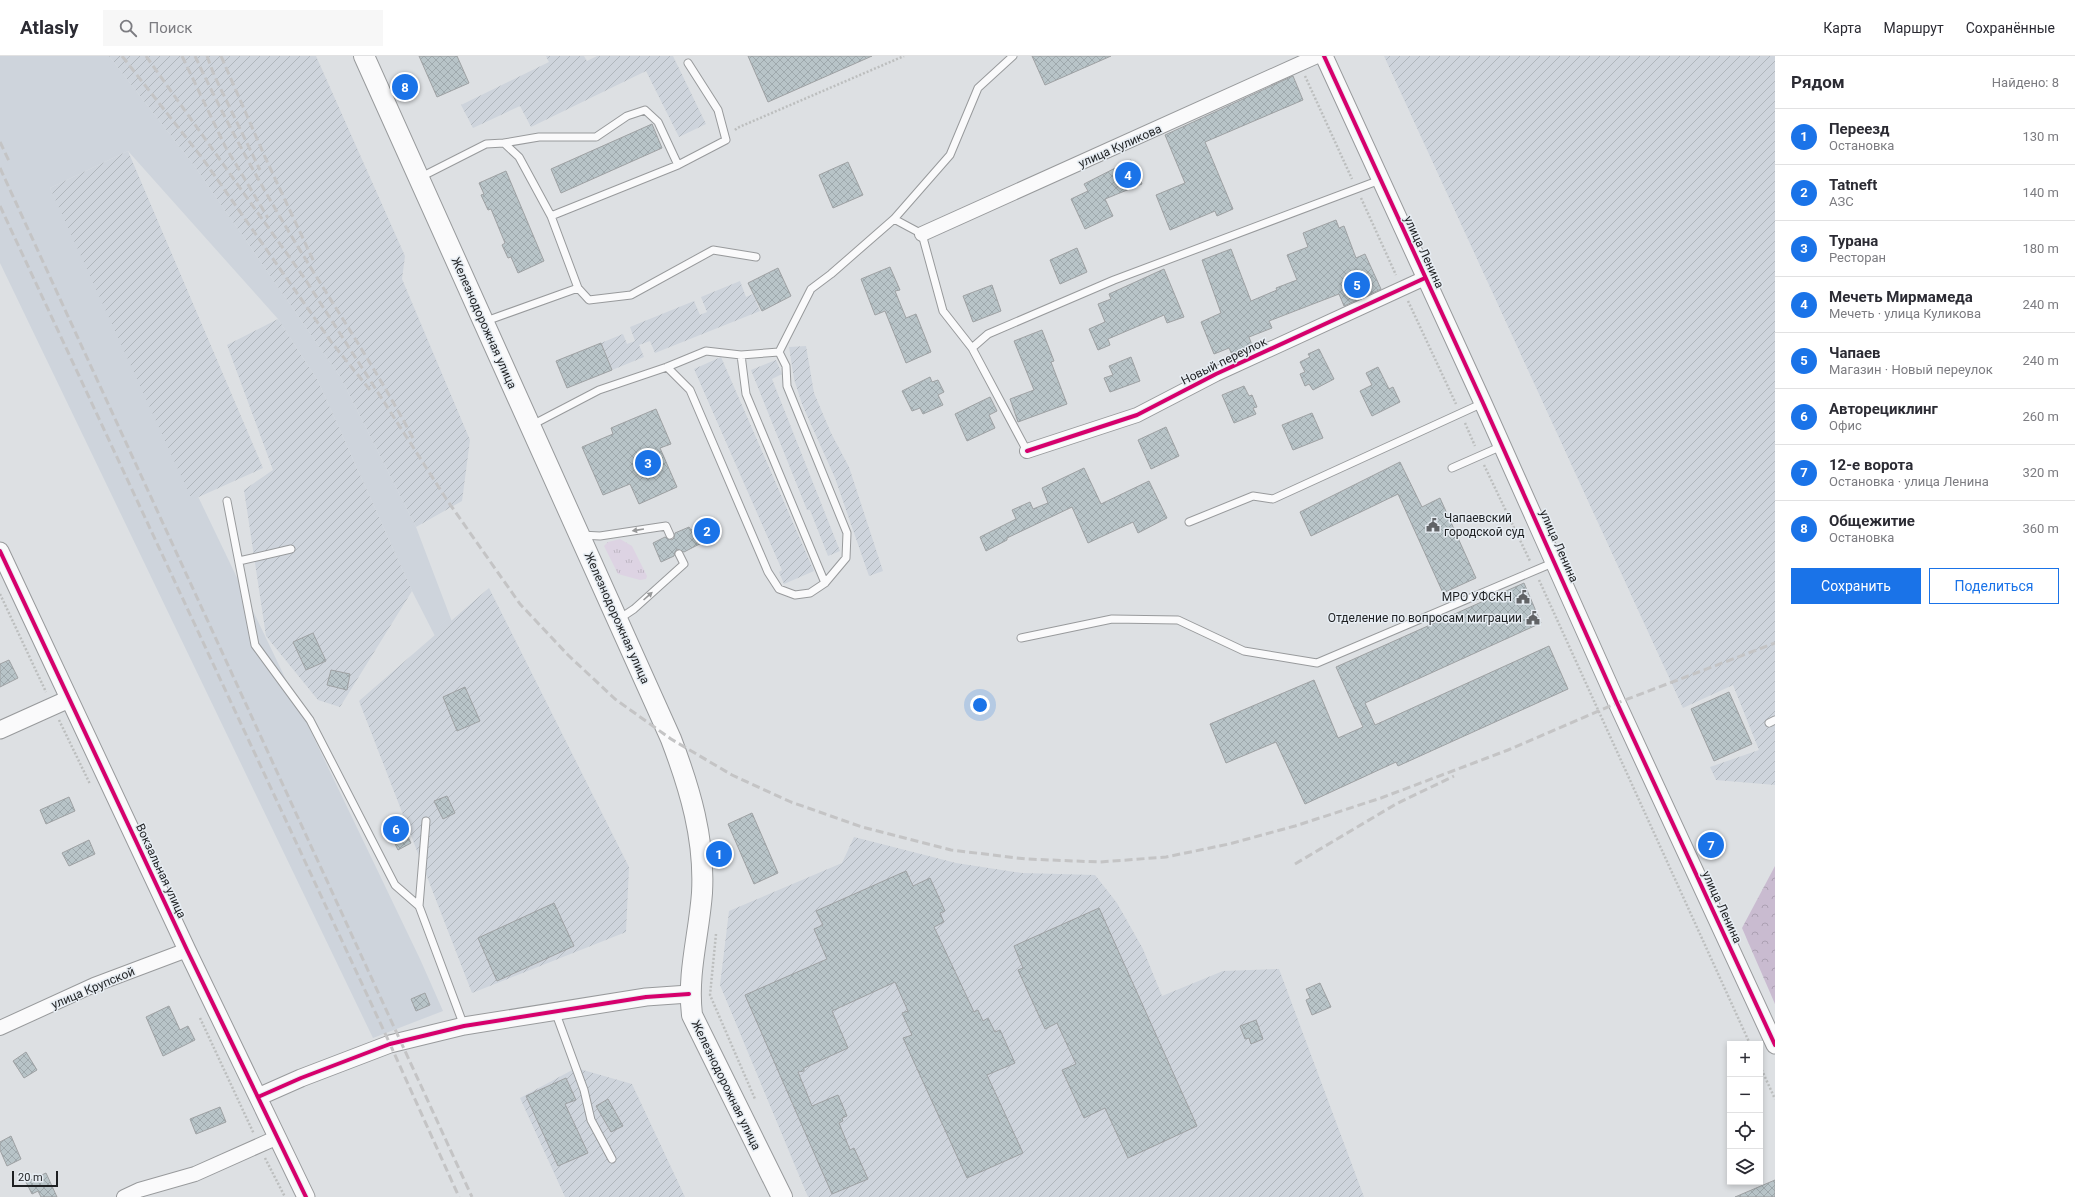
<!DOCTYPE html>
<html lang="ru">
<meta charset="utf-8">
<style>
body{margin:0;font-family:Roboto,sans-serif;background:#f7f7f7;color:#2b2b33}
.controls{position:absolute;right:12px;bottom:12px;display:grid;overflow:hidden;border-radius:0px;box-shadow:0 2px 6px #0003}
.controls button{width:36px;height:36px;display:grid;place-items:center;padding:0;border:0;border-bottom:1px solid #e1e1e2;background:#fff;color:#2b2b33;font:20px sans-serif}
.scale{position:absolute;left:12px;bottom:10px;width:46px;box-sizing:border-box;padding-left:4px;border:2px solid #1e2022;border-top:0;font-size:11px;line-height:14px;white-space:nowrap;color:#1e2022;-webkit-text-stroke:3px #e7edf3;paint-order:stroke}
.you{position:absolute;left:980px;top:649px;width:14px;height:14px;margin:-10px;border:3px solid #fff;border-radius:50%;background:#1a73e8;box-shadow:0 0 0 6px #1a73e833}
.badge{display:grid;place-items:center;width:26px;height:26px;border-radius:50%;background:#1a73e8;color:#fff;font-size:13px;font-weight:700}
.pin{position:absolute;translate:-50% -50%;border:2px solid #fff;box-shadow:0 1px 4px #0006}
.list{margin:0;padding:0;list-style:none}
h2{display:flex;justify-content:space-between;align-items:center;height:52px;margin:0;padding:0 16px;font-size:17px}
h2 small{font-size:13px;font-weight:400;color:#7c7c81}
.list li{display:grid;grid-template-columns:26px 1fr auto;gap:12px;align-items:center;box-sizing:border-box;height:56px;padding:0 16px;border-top:1px solid #e1e1e2}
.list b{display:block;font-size:15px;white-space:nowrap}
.list p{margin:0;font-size:13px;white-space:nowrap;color:#7c7c81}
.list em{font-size:13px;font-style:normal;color:#7c7c81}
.actions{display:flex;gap:8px;padding:12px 16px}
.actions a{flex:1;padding:9px 0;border:1px solid #1a73e8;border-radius:0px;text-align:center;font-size:14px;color:#1a73e8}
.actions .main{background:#1a73e8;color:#fff}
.icon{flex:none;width:22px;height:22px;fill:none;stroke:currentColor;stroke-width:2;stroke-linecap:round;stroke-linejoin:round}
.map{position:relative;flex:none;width:1775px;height:1141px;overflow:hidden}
header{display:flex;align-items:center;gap:24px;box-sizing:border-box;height:56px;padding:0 20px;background:#fff;border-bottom:1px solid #e1e1e2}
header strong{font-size:19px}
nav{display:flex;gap:22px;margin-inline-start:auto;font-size:14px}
.search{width:280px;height:36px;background:#f7f7f7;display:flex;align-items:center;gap:10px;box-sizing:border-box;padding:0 14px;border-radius:0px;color:#7c7c81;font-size:15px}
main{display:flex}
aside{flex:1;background:#fff}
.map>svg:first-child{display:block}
</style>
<header>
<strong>Atlasly</strong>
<div class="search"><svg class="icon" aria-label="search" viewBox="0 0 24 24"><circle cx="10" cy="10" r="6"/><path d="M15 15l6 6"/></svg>Поиск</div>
<nav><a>Карта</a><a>Маршрут</a><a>Сохранённые</a></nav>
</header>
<main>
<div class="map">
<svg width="1775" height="1141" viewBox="0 0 1775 1141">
<defs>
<pattern id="industrial-furrows" width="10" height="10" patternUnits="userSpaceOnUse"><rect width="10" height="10" fill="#ced4dc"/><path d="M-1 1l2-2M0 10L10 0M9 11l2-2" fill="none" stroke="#b0b6bc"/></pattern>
<pattern id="grass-tufts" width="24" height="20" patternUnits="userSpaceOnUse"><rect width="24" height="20" fill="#ddd3e3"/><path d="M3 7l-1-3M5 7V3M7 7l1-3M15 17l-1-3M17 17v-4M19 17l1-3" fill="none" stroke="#bdb5c2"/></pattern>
<pattern id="forest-crowns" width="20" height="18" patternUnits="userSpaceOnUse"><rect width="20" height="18" fill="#c9bbd0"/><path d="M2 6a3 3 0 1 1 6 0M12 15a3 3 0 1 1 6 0" fill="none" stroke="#aca0b2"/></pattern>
<pattern id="building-cross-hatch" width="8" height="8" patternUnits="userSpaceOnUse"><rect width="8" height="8" fill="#b8c4c8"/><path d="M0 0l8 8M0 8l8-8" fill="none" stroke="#9ea8ac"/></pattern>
</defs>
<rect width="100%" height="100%" fill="#dde0e3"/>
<path fill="#ced4dc" d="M0 0H109L193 108 341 322 416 471 454 571 436 582 412 535 318 325 278 263 128 95 50 132 420 903 443 955 373 982 0 207Z"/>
<path fill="url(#industrial-furrows)" d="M109 0H316L405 200 402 223 470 384 462 445 416 471 341 322 193 108Z
M546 0H584L587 5 597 0H673L706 68 679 81 646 15 531 71 520 50 473 72 461 49 549 6Z
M1384 0H1775V729L1716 724 1710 711 1759 694 1733 629 1683 652Z
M128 95 263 412 192 444 50 132Z
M740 225 746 241 753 238 760 255 655 297 650 285 639 289 644 301 612 314 601 287 623 278 627 288 635 285 630 271 694 245 700 259 707 256 701 241Z
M278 263 318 325 412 535 340 651 318 644 266 580 244 434 273 414 227 289Z
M806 290 814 337 831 377 849 411 883 515 869 520 835 422 802 348 794 323 789 291Z
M721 301 814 515 784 528 779 516 782 514 694 313Z
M776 304 782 318 772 323 840 495 828 500 810 454H807L751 314Z
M489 532 629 811 626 876 472 937 359 645Z
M854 781 956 807 1022 817 1095 819 1117 847 1143 893 1162 940 1223 915 1279 913 1364 1141H808L720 929 729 855 842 807Z
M576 1012 632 1028 685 1141H565L520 1042Z"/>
<path fill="url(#grass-tufts)" d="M620 483 632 490 647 520 646 523 640 524 618 518 604 490 608 486Z"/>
<path fill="url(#forest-crowns)" d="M1775 810V948L1742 872Z"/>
<path fill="url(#building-cross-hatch)" stroke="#9ea1a3" d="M419 0H457L469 27 437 41Z
M748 0H872L768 46Z
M1032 0H1111L1045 29Z
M1293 20 1303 44 1205 86 1233 153 1217 160 1215 155 1170 174 1156 139 1185 127 1165 79Z
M652 68 662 92 561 137 551 113Z
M1131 104 1142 128 1105 143 1113 160 1085 173 1071 143 1088 135 1084 128Z
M848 106 863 139 833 152 819 119Z
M506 115 544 205 518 217 511 201 508 202 502 189 505 187 491 153 488 154 481 139 484 138 479 127Z
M1336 164 1339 172 1344 170 1356 202 1365 198 1381 233 1344 250 1339 238 1269 265 1272 272 1249 281 1253 292 1233 301 1229 292 1214 298 1201 266 1221 257 1202 204 1231 193 1251 245 1277 234 1276 232 1297 224 1287 199 1308 191 1303 177Z
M1077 192 1087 216 1060 228 1050 204Z
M890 211 900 234 895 235 906 262 916 258 931 296 906 307 885 255 875 259 861 223Z
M778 212 791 240 762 255 748 227Z
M1164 213 1184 261 1167 267 1164 259 1108 283 1110 289 1098 294 1089 273 1105 266 1098 248 1111 243 1109 238Z
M992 229 1001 255 973 266 963 240Z
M1042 274 1054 305 1051 306 1067 348 1018 366 1010 343 1034 334 1014 285Z
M601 287 612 314 567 332 556 305Z
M1319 293 1334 323 1313 334 1309 328 1305 330 1300 318 1305 316 1300 306 1310 301 1308 298Z
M1131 301 1140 325 1110 336 1104 322 1113 319 1109 310Z
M1378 311 1389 333 1393 331 1400 346 1372 360 1360 335 1372 329 1366 317Z
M930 321 932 326 938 324 944 336 938 339 943 349 923 358 920 352 912 355 902 335Z
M1244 330 1249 340 1252 339 1257 351 1253 352 1256 358 1234 367 1222 339Z
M990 341 997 355 989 359 995 372 967 385 955 358Z
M656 353 671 388 660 392 677 431 639 448 630 428 603 439 582 391 613 378 611 372Z
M1312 357 1323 382 1293 394 1282 369Z
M1166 371 1179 400 1151 413 1138 384Z
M1400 406 1422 451 1440 442 1476 522 1443 537 1398 438 1311 480 1300 456Z
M1084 412 1101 448 1149 425 1167 462 1138 477 1133 466 1088 487 1072 451 1007 482V484L986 495 980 481 1016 463 1012 454 1030 446 1033 453 1048 447 1042 432Z
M713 465 719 478 684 496 677 493 675 496 674 500 661 506 653 487 665 481 672 484 674 482 675 477 689 471 691 474Z
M1524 527 1541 567 1365 647 1375 669 1549 590 1568 633 1398 710 1396 706 1305 748 1276 686 1226 707 1210 668 1314 624 1338 682 1363 671 1336 611Z
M313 577 326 605 306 614 293 586Z
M9 604 18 622 0 631V608Z
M331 614 350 618 347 634 327 629Z
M465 631 480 665 457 675 443 641Z
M1729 636 1752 688 1714 705 1691 653Z
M447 740 455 757 443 763 434 745Z
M69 741 75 755 46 768 40 754Z
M752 757 778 817 754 828 728 768Z
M399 763 411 787 398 794 386 769Z
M89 784 95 798 69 810 62 797Z
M906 815 913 830 930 822 945 855 940 857 944 866 934 871 974 956 978 954 983 965 988 962 995 976 1000 974 1015 1007 987 1019 1023 1097 967 1122 903 982 912 979 902 957 908 955 895 926 832 955 848 992 804 1012V1015L798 1016 812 1050 838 1039 847 1060 842 1062 843 1065 839 1067 850 1094 854 1092 868 1123 832 1138 745 939 827 903 814 873 823 869 816 855Z
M554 847 574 890 497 925 478 882Z
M1099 852 1197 1070 1128 1102 1105 1052 1084 1062 1062 1014 1076 1008 1057 967 1045 973 1018 914 1023 912 1014 890Z
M1320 927 1331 951 1312 959 1306 944 1310 942 1306 933Z
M425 937 430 949 416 955 411 943Z
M169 950 180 974 188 970 195 984 163 1000 146 961Z
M1256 964 1263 983 1251 988 1249 982 1245 983 1240 970Z
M26 996 37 1014 24 1022 13 1005Z
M566 1022 576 1044 565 1048 588 1097 558 1110 526 1040Z
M608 1043 623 1070 611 1076 596 1050Z
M220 1051 226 1066 196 1078 190 1063Z
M11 1080 21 1103 7 1110 0 1094V1086Z
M46 1117 57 1141H41L38 1135 32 1138 26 1126Z
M1775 1124V1141H1735Z"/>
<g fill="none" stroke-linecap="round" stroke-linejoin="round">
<g stroke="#989a9c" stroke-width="9">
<path id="service" d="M504 87 539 81H596L627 60 645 54 658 66 678 109
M419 122 486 88 504 87 519 101 551 160 578 232 486 265
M551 160 678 109 726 84 718 54 688 7
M894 163 922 178 943 255 972 292 1027 395
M578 232 589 244 631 239 713 194 756 201
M972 292 988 278 1114 224 1380 124
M741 299 746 338 825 527
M667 311 690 334 768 516 779 533 795 539 810 537 825 527 846 502 847 477 787 330 786 310 779 296
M532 369 599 334 667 311 706 295 741 299 779 296 811 233 831 218 894 163 950 99 978 32 1013 0
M1452 412 1502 390
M227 445 255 589 310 664 395 829 419 850
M1189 466 1253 440 1273 443 1483 347
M581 479 600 480 666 470 670 479
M239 505 291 493
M619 563 634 553 684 508 679 498
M1021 582 1112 563 1178 564 1244 595 1317 607 1555 506
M1769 667 1775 664
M426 765 419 850 464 970
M555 955 584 1034 591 1064 612 1103"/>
</g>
<g stroke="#989a9c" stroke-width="16">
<path id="minor" d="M922 178 1317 0
M1027 395 1137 359 1216 318 1425 222
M0 972 94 929 187 894
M124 1141 139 1134 195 1118 278 1081"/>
</g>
<g stroke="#989a9c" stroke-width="19">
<path id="tertiary" d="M1324 0 1483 347 1617 647 1775 989
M0 495 187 894 306 1141
M0 674 69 643
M258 1041 301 1022 390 988 464 970 646 941 689 938"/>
</g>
<g stroke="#989a9c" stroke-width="22">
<path id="secondary" d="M364 0 671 683C690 733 705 783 702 837 699 879 687 917 692 959L782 1141"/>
</g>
<path stroke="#bcbebe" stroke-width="2.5" stroke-dasharray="2 2" stroke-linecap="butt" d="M1305 20 1352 123
M735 74 737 72 904 0
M1361 142 1396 219
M1408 245 1456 348
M1465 367 1475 390
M1484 409 1530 505
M1539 524 1750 988
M0 538 46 636
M59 664 90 728
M716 878 710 939 755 1043
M200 962 254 1078
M1760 1010 1775 1043
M265 1102 285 1141"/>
<use href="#service" stroke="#fafafb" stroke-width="7"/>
<use href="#minor" stroke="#fafafb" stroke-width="14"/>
<use href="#tertiary" stroke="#fafafb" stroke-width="17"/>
<use href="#secondary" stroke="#fafafb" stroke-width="20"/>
<path stroke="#c4c4c5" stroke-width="3" stroke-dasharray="8 4" stroke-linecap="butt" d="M122 0 203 103 332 287 370 334
M146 0 305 223 447 444 520 548 568 599 615 643 671 683 732 719 791 746 862 771 951 794 1026 803 1100 806 1166 801 1229 788 1295 770 1381 742 1508 694 1617 647 1775 587
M182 0 225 90 268 162
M195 0C224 62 257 123 292 181 333 249 377 314 414 384
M207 0 214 19 260 114
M221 0 265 101 314 206
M0 86 9 105
M0 112 472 1141
M0 150 390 988 459 1141
M1295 808 1396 748 1454 720"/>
<g stroke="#e7edf3" stroke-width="6">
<path id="cycleway" d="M1324 0 1483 347 1617 647 1775 989
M1027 395 1137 359 1216 318 1425 222
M0 495 187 894 306 1141
M258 1041 301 1022 390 988 464 970 646 941 689 938"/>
</g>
<use href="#cycleway" stroke="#d6006c" stroke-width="4"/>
</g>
<defs><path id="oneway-solid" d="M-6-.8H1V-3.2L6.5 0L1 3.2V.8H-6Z"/></defs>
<g fill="#979899">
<use href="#oneway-solid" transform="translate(638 474) rotate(171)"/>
<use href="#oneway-solid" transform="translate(648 540) rotate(-42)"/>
</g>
<defs>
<g id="civic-bare" transform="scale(1.08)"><path d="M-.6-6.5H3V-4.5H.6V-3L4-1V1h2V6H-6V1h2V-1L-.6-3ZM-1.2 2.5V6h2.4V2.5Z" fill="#616366" stroke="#e7edf3" stroke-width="2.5" paint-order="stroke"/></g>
</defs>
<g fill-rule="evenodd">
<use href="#civic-bare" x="1433" y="469"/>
<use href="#civic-bare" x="1523" y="541"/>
<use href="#civic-bare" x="1533" y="562"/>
</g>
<g text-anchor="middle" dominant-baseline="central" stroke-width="3" stroke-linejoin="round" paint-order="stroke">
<g font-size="12" fill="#1e2022" stroke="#e7edf3">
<text transform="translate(1120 90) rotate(-24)">улица Куликова</text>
<text transform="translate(1424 196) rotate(65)">улица Ленина</text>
<text transform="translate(484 267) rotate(66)">Железнодорожная улица</text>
<text transform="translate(1224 305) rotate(-26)">Новый переулок</text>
<text transform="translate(1559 490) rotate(66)">улица Ленина</text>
<text transform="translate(617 562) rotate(66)">Железнодорожная улица</text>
<text transform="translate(161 815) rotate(65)">Вокзальная улица</text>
<text transform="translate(1722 851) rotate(65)">улица Ленина</text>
<text transform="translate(93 932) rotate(-23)">улица Крупской</text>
<text transform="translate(726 1029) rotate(64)">Железнодорожная улица</text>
</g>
<g font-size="12" fill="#1e2022" stroke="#e7edf3" text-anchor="end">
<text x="1444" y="462" text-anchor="start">Чапаевский<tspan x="1444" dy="14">городской суд</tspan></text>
<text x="1512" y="541">МРО УФСКН</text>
<text x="1522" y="562">Отделение по вопросам миграции</text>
</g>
</g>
</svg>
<div class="controls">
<button>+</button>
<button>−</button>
<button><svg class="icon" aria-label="locate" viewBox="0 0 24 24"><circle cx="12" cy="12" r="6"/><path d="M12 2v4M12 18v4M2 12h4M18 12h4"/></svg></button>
<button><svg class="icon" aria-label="layers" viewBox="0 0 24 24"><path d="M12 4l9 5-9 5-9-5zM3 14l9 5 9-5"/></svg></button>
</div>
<div class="scale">20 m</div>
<div class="you"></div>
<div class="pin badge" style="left:719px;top:798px">1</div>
<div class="pin badge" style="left:707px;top:475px">2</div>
<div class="pin badge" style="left:648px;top:407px">3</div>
<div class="pin badge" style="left:1128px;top:119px">4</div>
<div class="pin badge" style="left:1357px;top:229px">5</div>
<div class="pin badge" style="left:396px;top:773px">6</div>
<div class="pin badge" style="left:1711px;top:789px">7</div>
<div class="pin badge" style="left:405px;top:31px">8</div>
</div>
<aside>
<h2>Рядом<small>Найдено: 8</small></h2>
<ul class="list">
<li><span class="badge">1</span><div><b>Переезд</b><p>Остановка</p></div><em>130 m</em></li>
<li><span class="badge">2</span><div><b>Tatneft</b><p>АЗС</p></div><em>140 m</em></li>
<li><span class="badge">3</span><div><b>Турана</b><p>Ресторан</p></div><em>180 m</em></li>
<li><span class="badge">4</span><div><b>Мечеть Мирмамеда</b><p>Мечеть · улица Куликова</p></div><em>240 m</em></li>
<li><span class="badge">5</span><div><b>Чапаев</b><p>Магазин · Новый переулок</p></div><em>240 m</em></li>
<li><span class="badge">6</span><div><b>Авторециклинг</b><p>Офис</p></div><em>260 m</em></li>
<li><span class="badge">7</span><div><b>12-е ворота</b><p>Остановка · улица Ленина</p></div><em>320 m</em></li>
<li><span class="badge">8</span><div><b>Общежитие</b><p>Остановка</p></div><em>360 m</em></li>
</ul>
<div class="actions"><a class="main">Сохранить</a><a>Поделиться</a></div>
</aside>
</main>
